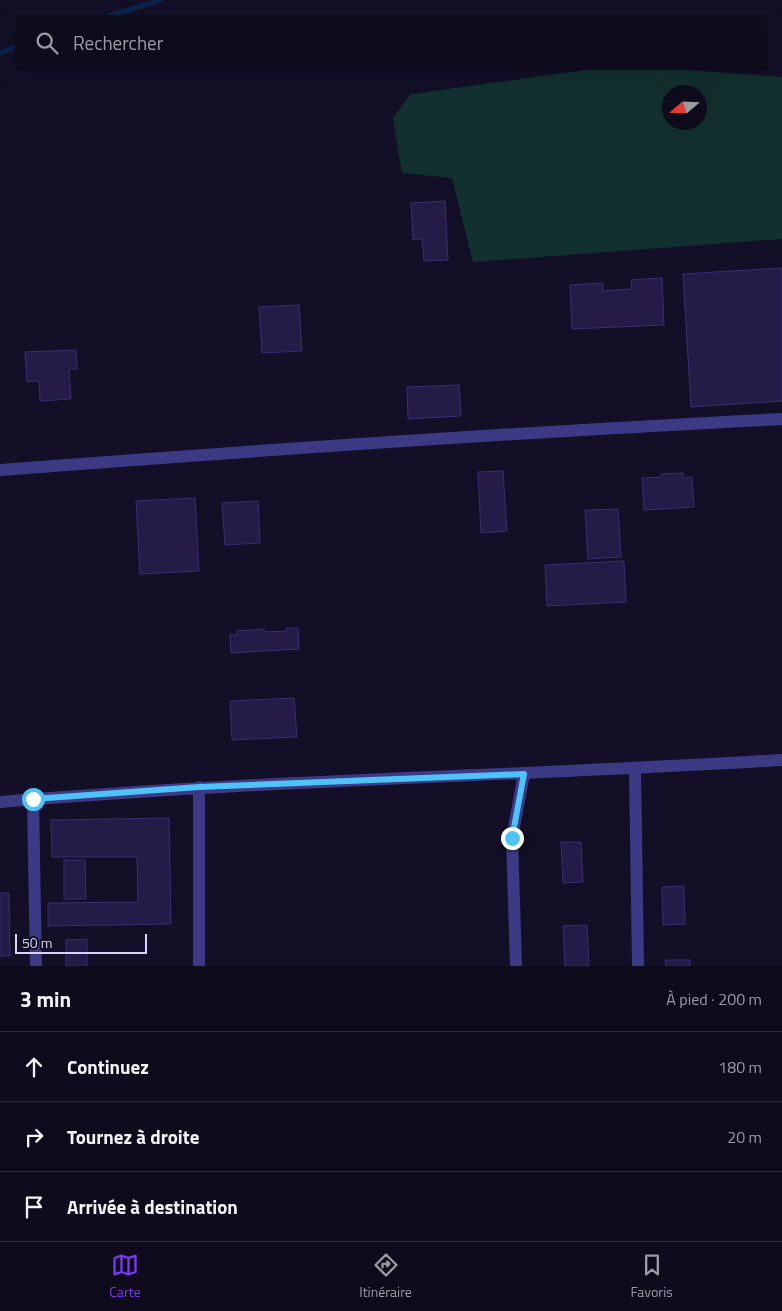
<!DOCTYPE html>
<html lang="fr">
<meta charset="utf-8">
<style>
body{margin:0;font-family:"Titillium Web",sans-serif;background:#171425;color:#f1f3f6}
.compass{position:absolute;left:662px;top:85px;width:45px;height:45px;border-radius:50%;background:#0e0b1c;box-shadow:0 5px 20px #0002;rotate:251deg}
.scale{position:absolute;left:15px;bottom:12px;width:132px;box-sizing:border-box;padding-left:5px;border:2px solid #d9d4ff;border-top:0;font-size:14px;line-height:18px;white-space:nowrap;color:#d9d4ff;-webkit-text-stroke:4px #130f26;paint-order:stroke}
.stop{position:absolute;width:15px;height:15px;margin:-11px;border:4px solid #4fc3f7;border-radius:50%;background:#fff}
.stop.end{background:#4fc3f7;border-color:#fff;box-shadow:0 1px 5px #0008}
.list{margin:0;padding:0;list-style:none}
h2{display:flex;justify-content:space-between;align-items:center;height:65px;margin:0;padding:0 20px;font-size:21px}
h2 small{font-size:16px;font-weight:400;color:#9b9ba3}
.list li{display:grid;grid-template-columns:32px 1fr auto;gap:15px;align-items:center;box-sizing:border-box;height:70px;padding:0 20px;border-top:1px solid #2e2b3b}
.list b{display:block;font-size:19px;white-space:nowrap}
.list em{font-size:16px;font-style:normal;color:#9b9ba3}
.icon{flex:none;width:28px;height:28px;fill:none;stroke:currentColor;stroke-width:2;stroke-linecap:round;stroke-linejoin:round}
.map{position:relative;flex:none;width:782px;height:966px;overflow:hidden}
.search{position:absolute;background:#0e0b1c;box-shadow:0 5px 20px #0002;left:15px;right:15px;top:15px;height:55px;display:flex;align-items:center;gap:12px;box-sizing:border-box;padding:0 18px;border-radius:0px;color:#9b9ba3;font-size:19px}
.sheet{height:275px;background:#0e0b1c}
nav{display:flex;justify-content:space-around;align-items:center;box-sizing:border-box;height:70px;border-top:1px solid #2e2b3b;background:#0e0b1c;font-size:14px;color:#9b9ba3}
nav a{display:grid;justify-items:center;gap:2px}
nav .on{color:#7c3aed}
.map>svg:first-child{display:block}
</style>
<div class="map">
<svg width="782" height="966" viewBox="0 0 782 966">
<rect width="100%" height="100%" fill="#130f26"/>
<path fill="#12302f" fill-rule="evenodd" d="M593 69H675L782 77V239L473 262 452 178 402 173 393 118 411 94ZM670 92H700V122H670Z"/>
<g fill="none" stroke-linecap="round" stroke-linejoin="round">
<path stroke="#0c2248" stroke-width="5.5" d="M108 16 161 0
M0 53 16 47"/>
</g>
<path fill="#241b47" stroke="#3b2d73" d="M445 201 448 260 424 261 422 239 413 240 411 203Z
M782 268V401L691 407 683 274Z
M662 278 664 325 572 329 570 285 603 283V291L632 289 631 280Z
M299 305 302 351 262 353 259 307Z
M76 350 77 369H69L71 399 40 401 39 381 27 382 25 352Z
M459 385 461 416 408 419 407 387Z
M503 471 507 531 481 533 478 472Z
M683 473V478L692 477 694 507 644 510 642 478 661 477V474Z
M195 498 199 571 140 574 136 501Z
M258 501 260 543 225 545 222 503Z
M618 509 621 557 588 559 585 510Z
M624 561 626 602 547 606 545 565Z
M286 628H298L299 649 231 653 230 635H237V631L264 629 265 632 287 631Z
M294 698 297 737 232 740 230 701Z
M169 818 171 924 48 926V903L138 902 137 857H52L51 820Z
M561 842H581L583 882 563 883Z
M64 860H85L86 899H64Z
M684 886 685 924 663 925 662 887Z
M0 893H9L10 956H0Z
M587 925 589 966H565L563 926Z
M87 939V966H66V940Z
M665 960H690V966H666Z"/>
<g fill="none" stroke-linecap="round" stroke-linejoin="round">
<path stroke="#3d3a85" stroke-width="12" d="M0 470C261 450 521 432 782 419
M635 769 638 966
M199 787V966
M33 799 36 966
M0 802C260 780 521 776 782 760
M516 966 512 838 524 774"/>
</g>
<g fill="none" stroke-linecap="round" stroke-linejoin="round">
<path stroke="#4fc3f7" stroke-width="6" d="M33 799 199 787 524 774 512 838"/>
</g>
</svg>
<svg class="compass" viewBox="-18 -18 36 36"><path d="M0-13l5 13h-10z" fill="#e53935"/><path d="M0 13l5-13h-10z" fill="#9b9ba3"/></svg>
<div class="scale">50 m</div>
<div class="stop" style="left:33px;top:799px"></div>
<div class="stop end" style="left:512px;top:838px"></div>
<div class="search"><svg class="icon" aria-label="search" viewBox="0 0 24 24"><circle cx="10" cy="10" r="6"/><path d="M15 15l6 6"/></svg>Rechercher</div>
</div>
<section class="sheet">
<h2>3 min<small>À pied · 200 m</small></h2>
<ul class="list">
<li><svg class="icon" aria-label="ahead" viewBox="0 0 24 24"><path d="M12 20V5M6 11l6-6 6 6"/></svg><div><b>Continuez</b></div><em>180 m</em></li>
<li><svg class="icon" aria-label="right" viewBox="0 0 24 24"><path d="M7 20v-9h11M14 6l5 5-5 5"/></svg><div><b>Tournez à droite</b></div><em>20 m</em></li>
<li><svg class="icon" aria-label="arrive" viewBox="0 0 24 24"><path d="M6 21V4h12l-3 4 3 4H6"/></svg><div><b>Arrivée à destination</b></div></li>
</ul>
</section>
<nav>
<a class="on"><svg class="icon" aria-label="map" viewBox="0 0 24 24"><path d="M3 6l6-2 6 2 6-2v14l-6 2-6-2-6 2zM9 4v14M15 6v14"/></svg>Carte</a>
<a><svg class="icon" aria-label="directions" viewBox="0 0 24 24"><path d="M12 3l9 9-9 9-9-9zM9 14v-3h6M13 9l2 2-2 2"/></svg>Itinéraire</a>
<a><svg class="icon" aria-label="saved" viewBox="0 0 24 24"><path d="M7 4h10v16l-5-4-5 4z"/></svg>Favoris</a>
</nav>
